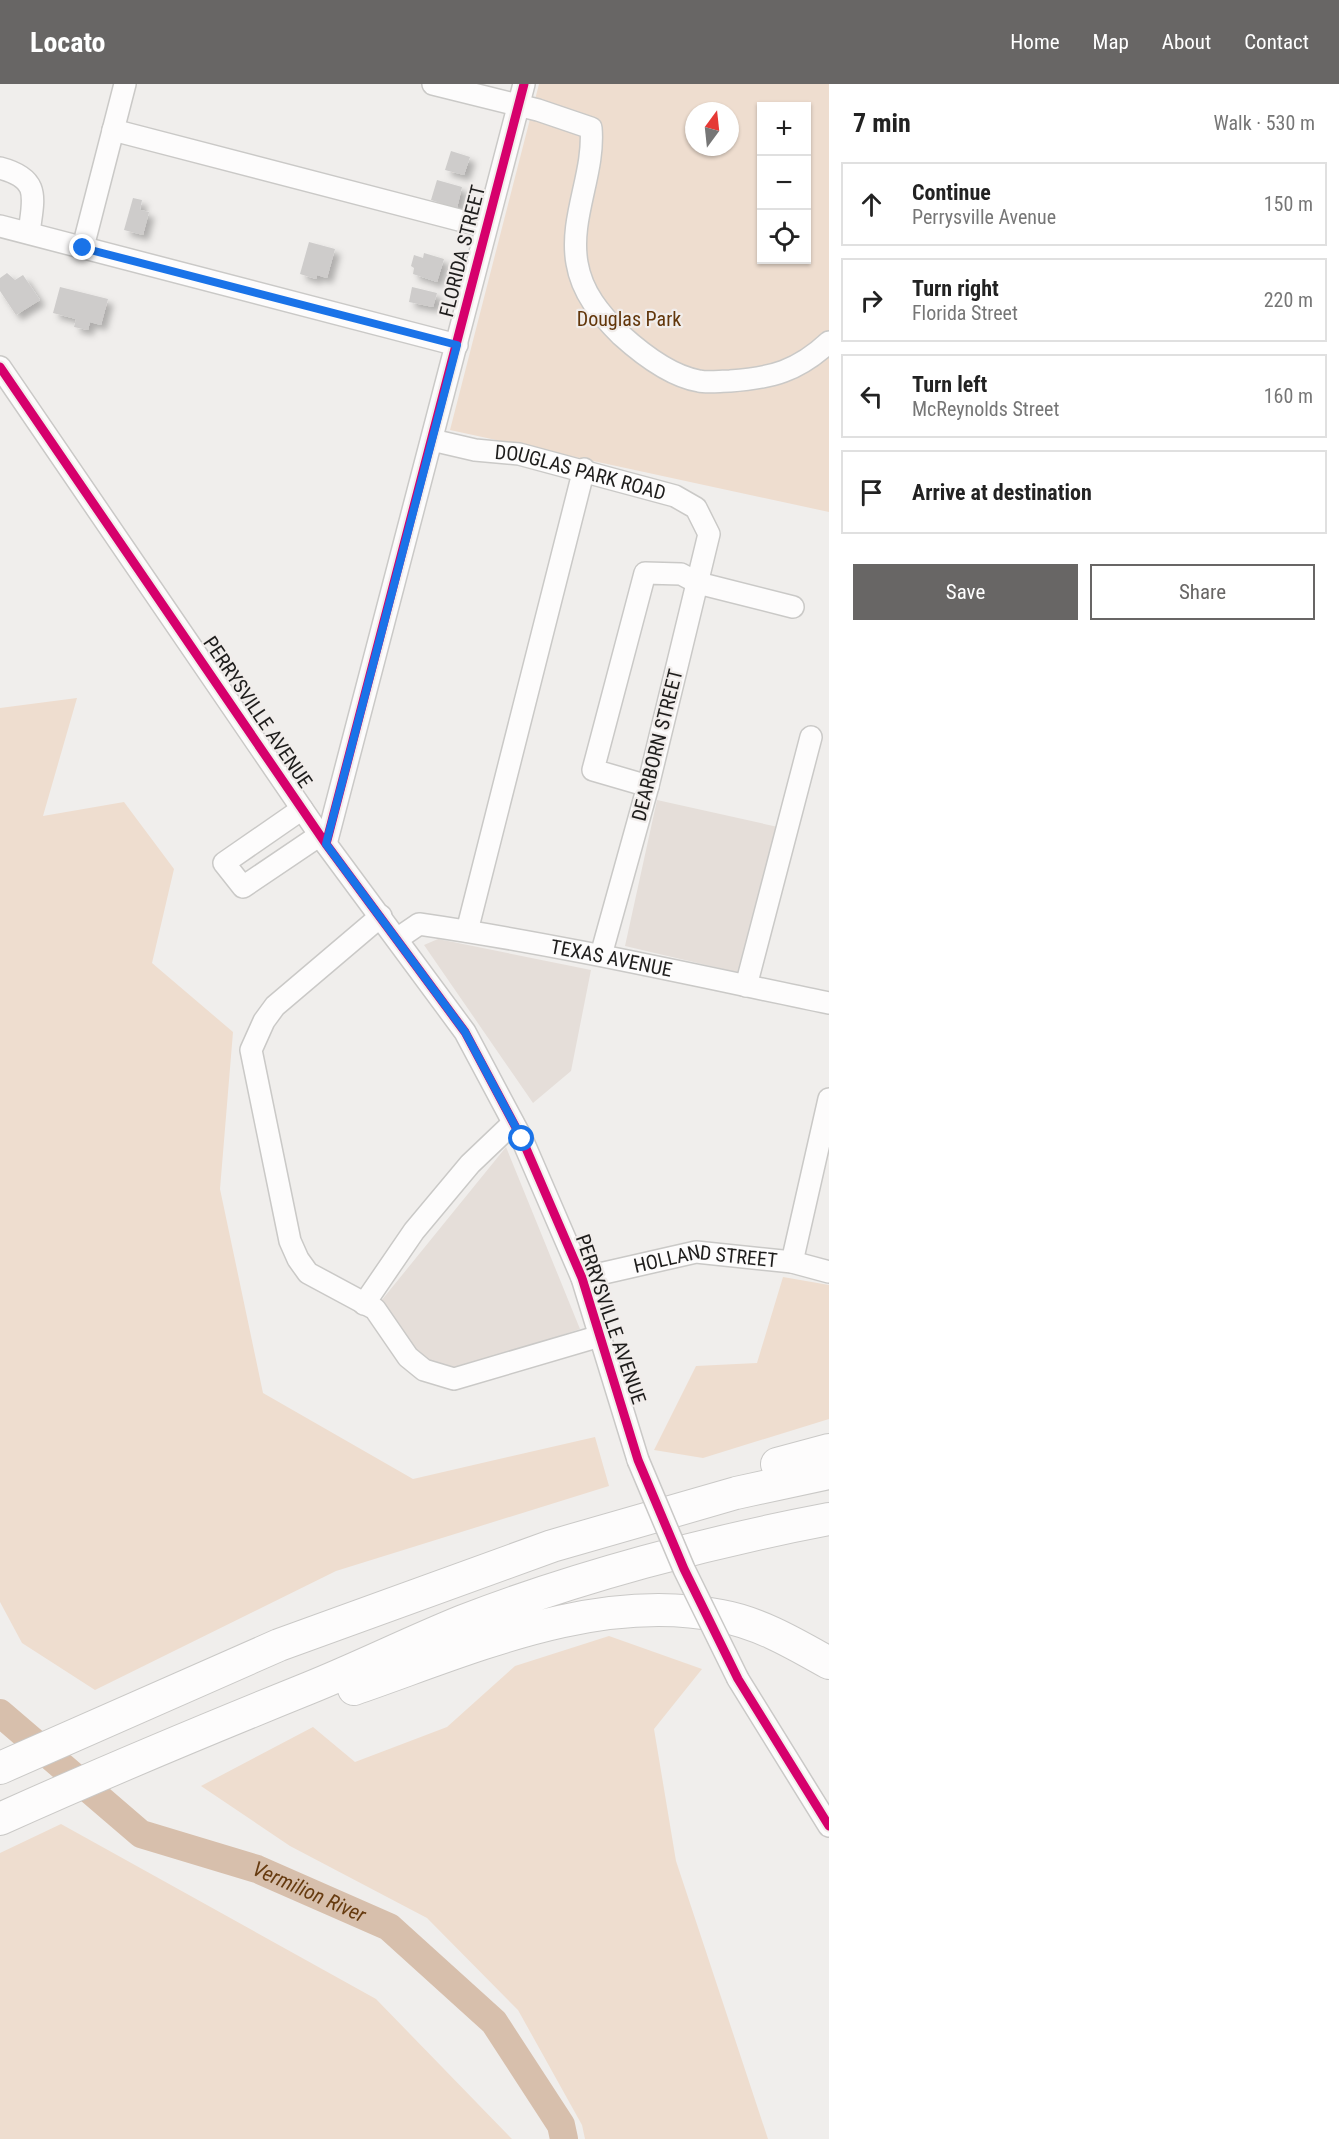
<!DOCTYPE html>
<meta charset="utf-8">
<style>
body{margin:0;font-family:"Roboto Condensed",sans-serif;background:#f6f6f6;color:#222}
.controls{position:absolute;right:18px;top:18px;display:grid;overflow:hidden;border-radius:0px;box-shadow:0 2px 4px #0004}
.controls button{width:54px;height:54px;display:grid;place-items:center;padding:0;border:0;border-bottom:2px solid #e0e0e0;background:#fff;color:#222;font:30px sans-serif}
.compass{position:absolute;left:685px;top:18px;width:54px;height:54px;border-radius:50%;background:#fff;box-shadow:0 2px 4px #0004;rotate:15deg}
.stop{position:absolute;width:18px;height:18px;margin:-14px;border:4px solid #1a73e8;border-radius:50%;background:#fff}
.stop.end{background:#1a73e8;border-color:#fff;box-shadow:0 2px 6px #0008}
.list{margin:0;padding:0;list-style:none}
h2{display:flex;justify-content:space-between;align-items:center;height:78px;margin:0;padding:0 24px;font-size:26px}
h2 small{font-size:20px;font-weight:400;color:#767676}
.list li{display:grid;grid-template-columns:39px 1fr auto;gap:18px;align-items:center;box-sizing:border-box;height:84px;margin:0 12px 12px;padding:0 12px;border:2px solid #e0e0e0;border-radius:0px}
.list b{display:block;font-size:22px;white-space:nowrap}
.list p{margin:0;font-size:20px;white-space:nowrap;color:#767676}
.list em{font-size:20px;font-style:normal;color:#767676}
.actions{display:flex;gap:12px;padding:18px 24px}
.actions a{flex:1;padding:14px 0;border:2px solid #686665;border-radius:0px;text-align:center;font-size:21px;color:#686665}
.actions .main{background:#686665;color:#fff}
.icon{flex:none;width:33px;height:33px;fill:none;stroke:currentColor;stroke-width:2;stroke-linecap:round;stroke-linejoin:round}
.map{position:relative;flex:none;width:829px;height:2055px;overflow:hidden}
header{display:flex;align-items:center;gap:36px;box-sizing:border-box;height:84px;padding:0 30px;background:#686665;color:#fff}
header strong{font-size:28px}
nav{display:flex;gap:33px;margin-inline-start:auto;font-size:21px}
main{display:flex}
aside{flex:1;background:#fff}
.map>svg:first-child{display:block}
</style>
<header>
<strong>Locato</strong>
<nav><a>Home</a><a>Map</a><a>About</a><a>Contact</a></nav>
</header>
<main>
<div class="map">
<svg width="829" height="2055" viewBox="0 0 829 2055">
<defs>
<filter id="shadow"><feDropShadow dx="5.5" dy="5.5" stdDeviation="3" flood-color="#0004"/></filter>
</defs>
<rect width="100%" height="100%" fill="#f0eeec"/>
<path fill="#e5ded9" d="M657 716 787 745 749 891 625 862Z
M438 855 591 886 571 987 533 1019 424 861Z
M506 1063 580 1245 459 1285 420 1273 381 1217Z"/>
<path fill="#eeddcf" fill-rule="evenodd" d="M539 0H829V428L450 346ZM762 22H806V176H762ZM694 27H730V63H694Z
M77 614 43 732 124 718 174 785 152 879 233 948 220 1105 263 1309 413 1395 595 1353 609 1402 336 1487 95 1606 22 1559 0 1518V624Z
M783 1193 829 1201V1335L703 1374 654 1366 696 1282 757 1279Z
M609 1552 702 1585 654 1645 676 1777 768 2055H585L582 2041 518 1926 427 1834 290 1762 201 1702 313 1643 355 1678 447 1643 515 1582Z
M61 1740 376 1915 512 2055H0V1769Z"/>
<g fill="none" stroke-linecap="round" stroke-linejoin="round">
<path stroke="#d7bfac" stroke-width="28" id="s1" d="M0 1629 141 1750 257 1785 389 1843 494 1938 561 2041 564 2055"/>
</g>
<path fill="#cecccb" filter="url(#shadow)" d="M451 67 470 73 464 91 445 86Z
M437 96 462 103 457 124 431 116Z
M133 114 142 116 140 126 149 128 143 151 124 146Z
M309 158 335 165 327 194 317 191 316 195 300 190Z
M424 169 444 175 437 198 413 190 414 184 411 182 414 171 423 174Z
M7 189 15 196 23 191 40 216 16 231 0 207V194Z
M60 203 108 215 101 241 90 238 88 246 74 243 76 235 53 229Z
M412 203 437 209 433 223 409 218Z"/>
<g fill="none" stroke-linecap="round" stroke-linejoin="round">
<g stroke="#cac9c7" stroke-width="24">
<g id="minor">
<path d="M433 0 538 26 591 44C595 89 569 134 577 179 582 209 600 230 621 251 642 270 670 292 699 297 708 299 720 297 730 297 772 294 798 287 829 258"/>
<path d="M113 46 486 143"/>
<path d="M0 84C42 95 33 115 29 149"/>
<path d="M0 142 457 261"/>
<path d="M83 163 125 0"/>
<path d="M0 283 326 760 465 948 522 1055 582 1194 638 1376"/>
<path id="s2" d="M432 356 475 366 519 370 675 412 696 424 709 450 648 702 601 871"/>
<path d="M648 702 593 686 645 489 681 490 698 499 793 523"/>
<path d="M302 725 224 779 243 803 320 751"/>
<path d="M326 760 524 0"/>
<path d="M381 832 275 922 264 937 251 966 290 1157 298 1175 308 1189 375 1225 408 1273 424 1286 454 1295 600 1252"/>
<path d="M467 847 584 385"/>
<path id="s3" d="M397 855 419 840C557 860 693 891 829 919"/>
<path d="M746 902 811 653"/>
<path d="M792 1178 829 1015"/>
<path id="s4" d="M582 1194 696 1168 792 1178 829 1188"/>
<path d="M364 1220 414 1147 470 1080 513 1039"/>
<path d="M738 1595 829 1742"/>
</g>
</g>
<g stroke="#cac9c7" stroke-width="34">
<path id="highway" d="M777 1380 829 1366
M354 1605C470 1565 596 1507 721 1532 760 1539 795 1560 829 1579
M0 1684 279 1561 552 1462 736 1409 829 1389
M0 1735C102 1689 205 1646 309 1604 361 1583 411 1558 463 1537 577 1493 708 1458 829 1435"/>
</g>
<use href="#minor" stroke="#fdfcfc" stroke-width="21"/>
<use href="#highway" stroke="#fdfcfc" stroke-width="32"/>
<g stroke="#cac9c7" stroke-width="24" stroke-linecap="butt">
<path id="minor-bridge" d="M638 1376 684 1485 738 1595"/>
</g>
<use href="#minor-bridge" stroke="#fdfcfc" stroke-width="21"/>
<g stroke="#f1edeb" stroke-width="13">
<path id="cycleway" d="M0 283 326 760 465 948 522 1055 582 1194 638 1376 684 1485 738 1595 829 1742
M326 760 524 0"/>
</g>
<use href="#cycleway" stroke="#d6006c" stroke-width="9"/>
</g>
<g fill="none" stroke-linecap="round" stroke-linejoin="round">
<path stroke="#1a73e8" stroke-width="8" d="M83 164 457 261 326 760 465 948 522 1055"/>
</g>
<g text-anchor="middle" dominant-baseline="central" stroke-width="4.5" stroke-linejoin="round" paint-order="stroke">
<g font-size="20" fill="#1e1d1c" stroke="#f1edeb">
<text transform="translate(462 167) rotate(-76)">FLORIDA STREET</text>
<text stroke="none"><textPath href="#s2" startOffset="152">DOUGLAS PARK ROAD</textPath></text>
<text transform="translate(258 628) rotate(56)">PERRYSVILLE AVENUE</text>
<text transform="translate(657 661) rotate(-76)">DEARBORN STREET</text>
<text stroke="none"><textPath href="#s3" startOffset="222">TEXAS AVENUE</textPath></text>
<text stroke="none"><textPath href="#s4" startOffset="126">HOLLAND STREET</textPath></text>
<text transform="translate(611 1235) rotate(71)">PERRYSVILLE AVENUE</text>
</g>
<g font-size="20" fill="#62360a" stroke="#f1edeb">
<text x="629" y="235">Douglas Park</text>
</g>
<g font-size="21" font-style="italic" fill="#673b10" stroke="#f1edeb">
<text stroke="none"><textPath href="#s1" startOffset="364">Vermilion River</textPath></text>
</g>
</g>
</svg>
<div class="controls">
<button>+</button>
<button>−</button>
<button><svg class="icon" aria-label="locate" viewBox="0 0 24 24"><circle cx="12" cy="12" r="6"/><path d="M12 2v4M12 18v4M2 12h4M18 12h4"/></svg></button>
</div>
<svg class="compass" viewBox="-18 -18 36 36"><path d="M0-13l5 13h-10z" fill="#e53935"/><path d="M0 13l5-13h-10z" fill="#767676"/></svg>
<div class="stop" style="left:522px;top:1055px"></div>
<div class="stop end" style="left:83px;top:164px"></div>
</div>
<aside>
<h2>7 min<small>Walk · 530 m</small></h2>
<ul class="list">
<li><svg class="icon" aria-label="ahead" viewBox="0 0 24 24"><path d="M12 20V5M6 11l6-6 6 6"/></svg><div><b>Continue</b><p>Perrysville Avenue</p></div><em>150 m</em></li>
<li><svg class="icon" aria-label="right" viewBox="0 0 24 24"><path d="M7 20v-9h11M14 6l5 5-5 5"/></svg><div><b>Turn right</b><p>Florida Street</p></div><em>220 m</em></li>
<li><svg class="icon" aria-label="left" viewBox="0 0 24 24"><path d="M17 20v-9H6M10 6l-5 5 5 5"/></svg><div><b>Turn left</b><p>McReynolds Street</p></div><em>160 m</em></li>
<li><svg class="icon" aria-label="arrive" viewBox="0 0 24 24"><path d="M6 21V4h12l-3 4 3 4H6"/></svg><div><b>Arrive at destination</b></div></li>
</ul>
<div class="actions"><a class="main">Save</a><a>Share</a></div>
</aside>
</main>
